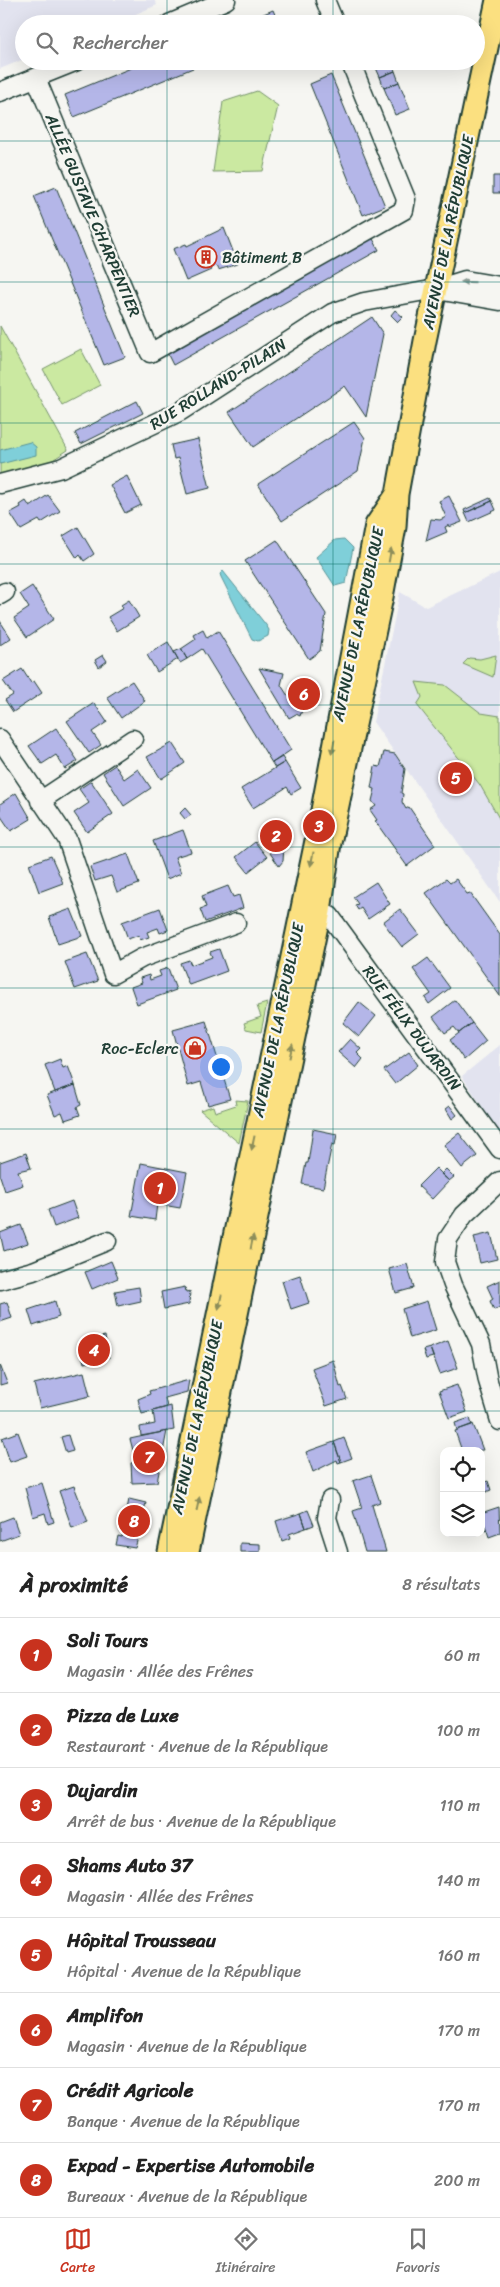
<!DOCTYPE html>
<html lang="fr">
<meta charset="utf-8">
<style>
body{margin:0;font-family:Sriracha,sans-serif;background:#f6f6f6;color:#222}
.controls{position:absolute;right:15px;bottom:15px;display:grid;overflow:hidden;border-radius:10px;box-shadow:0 5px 20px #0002}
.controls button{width:45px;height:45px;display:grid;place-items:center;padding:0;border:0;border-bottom:1px solid #e0e0e0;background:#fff;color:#222;font:25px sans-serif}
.you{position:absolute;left:220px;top:1066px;width:18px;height:18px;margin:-12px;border:4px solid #fff;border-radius:50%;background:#1a73e8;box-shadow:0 0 0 8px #1a73e833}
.badge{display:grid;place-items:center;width:32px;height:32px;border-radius:50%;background:#c8321e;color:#fff;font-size:16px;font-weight:700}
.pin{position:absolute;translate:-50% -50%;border:2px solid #fff;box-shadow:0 1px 5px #0006}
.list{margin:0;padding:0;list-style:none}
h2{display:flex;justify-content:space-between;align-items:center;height:65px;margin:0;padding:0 20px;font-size:21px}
h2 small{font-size:16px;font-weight:400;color:#767676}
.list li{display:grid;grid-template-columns:32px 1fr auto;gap:15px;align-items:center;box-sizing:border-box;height:75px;padding:0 20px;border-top:1px solid #e0e0e0}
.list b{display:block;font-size:19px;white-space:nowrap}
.list p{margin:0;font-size:16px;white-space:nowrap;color:#767676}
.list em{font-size:16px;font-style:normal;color:#767676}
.icon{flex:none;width:28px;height:28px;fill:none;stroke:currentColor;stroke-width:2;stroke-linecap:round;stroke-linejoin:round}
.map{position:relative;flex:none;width:500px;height:1552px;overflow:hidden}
.search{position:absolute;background:#fff;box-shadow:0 5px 20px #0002;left:15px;right:15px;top:15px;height:55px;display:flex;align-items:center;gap:12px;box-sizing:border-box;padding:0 18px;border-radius:28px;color:#767676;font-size:19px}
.sheet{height:665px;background:#fff}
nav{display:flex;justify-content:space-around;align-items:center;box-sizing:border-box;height:70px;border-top:1px solid #e0e0e0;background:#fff;font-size:14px;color:#767676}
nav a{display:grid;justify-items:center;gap:2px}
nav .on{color:#c8321e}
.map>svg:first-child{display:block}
</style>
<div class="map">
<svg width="500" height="1552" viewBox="0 0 500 1552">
<rect width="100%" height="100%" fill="#f6f6f2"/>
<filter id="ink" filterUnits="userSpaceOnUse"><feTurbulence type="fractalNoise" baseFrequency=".02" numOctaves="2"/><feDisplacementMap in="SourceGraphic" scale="10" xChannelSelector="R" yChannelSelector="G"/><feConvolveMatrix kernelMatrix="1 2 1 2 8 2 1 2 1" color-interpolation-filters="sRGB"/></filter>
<g filter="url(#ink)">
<path fill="#e2e3ef" d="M0 0H154L157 5 112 24H24V59L0 69Z
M500 572V902L373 722 400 592 426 607Z
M500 1045V1134L462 1076Z"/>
<path fill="#cbe9a1" stroke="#75936a" d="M257 91 278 106 263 171 213 172 223 102Z
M0 326 68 450 45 465 0 475Z
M81 349 100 385 62 405 43 369Z
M496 655 493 677 463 664 469 658 480 659Z
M416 682 445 685 481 713 500 716V820L480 785 417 705 422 697Z
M267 1003 261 1032 246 1029 244 1023 261 1017 257 1006Z
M235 1100 248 1101 239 1143 200 1110 213 1106 215 1112 236 1105Z"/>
<path fill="#7fcfd9" stroke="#599597" d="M30 442 36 447V455L0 464V450Z
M344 539 353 548 346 583 335 586 316 557 335 540Z
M223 571 266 625 269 630 268 636 258 641 252 639 221 577 220 574Z"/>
<path fill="#b4b6e8" stroke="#1f3d34" d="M273 10 279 24H240Z
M148 61H210L74 117 65 95Z
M373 61H391L395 71 380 77Z
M395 71 399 82 384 88 380 77Z
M331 75 385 206 363 215 310 84Z
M399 82 410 109 395 115 384 88Z
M493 176H500V193H493Z
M56 187 125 357 104 365 34 196Z
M224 228 238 264 218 270 216 266 210 268 211 270 186 281 173 249 186 244 187 246Z
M372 237 379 250 173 365 167 353Z
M395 310 403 317 398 322 391 315Z
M372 317 383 334 366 417 345 386 253 447 229 412Z
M137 401 143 413 81 444 75 433Z
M354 422 365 438 358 471 282 521 258 484Z
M198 439 210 488 187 494 178 458 174 459 171 445Z
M127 476 141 505 125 513 110 485Z
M48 495 60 511 41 523 39 520 21 530 10 513 21 507 20 505 26 501 30 507Z
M449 496 462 522 449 527V525L445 527 447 532 426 541 431 519 440 520 446 517 439 501Z
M490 498 492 501 465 513 464 510Z
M492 501 496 510 469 522 465 513Z
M78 527 94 554 84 561 80 555 77 558 63 536Z
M277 540 326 614 320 651 309 659 245 561Z
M32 586 54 619 27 637 14 618 29 608 20 594Z
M129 600 139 617 117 631 108 617 123 608 121 605Z
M0 621 11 638 0 645Z
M203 630 207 638 218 631 291 750 272 763 202 649 187 659 181 649 196 639 194 635Z
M168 642 178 659 157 672 147 655Z
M181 649 187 659 180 663 174 652Z
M103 655 107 661 99 667 95 660Z
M259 668 284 673 281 685 288 696 294 692 296 683 317 687 313 707 302 710 300 716 296 714 289 718Z
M22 669 31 683 34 681 42 693 13 712 5 700 13 695 3 681Z
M132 681 145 701 121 718 107 697Z
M94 703 107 722 92 732 101 745 89 753 67 721Z
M56 728 78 761 65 769 56 755 42 764 29 746Z
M172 743 185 763 161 779 147 757Z
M384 752 395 754 405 769 401 793 403 794 402 802 406 809 409 807 435 845 407 866 375 821 377 820 370 810 376 806 372 801 375 789 371 788 375 766 380 767Z
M282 757 285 762 275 768 272 763Z
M285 762 301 788 291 794 287 787 253 808 241 789Z
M115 765 124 779 138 769 151 788 124 806 103 773Z
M91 781 113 814 87 832 74 813 89 803 79 789Z
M16 793 31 819 11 831 0 815V804Z
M185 808 191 815 185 819 180 813Z
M266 823 284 827 282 837 285 838 284 846 269 840 270 835 264 833Z
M183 830 191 852 175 857 181 873 167 879 153 841Z
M255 842 267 857 248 872 236 857Z
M272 843 284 846 283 861 279 866 270 853Z
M128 854 139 884 117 892 111 876 95 881 90 867Z
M51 856 63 883 39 892 29 864Z
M446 879 450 883 456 879 467 894 470 893 500 935V996L426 893Z
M376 882 390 904 368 919 361 908 358 910 355 905 358 904 353 897Z
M228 886 233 897 239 895 243 908 205 922 200 909 206 907 202 896Z
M160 908 168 930 160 933 158 928 147 932 149 937 140 940 139 935 128 939 122 922Z
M71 909 82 936 58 944 49 917Z
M400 909 419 934 402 947 383 922Z
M219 949 227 971 189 985 180 963 189 960 191 965 212 957 210 952Z
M87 954 98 981 75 989 65 962Z
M428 958 450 988 429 1004 425 998 431 994 413 969Z
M168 968 176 990 137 1004 131 987 142 983 140 978 149 975 150 980 161 976 159 971Z
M455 1000 472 1023 459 1033 454 1027 445 1033 433 1017Z
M359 1002 376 1016 359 1037 343 1023Z
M206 1021 230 1099 208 1105 201 1082 188 1086 173 1030Z
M472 1023 486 1041 464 1060 450 1040Z
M350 1039 361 1049 357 1053 363 1059 356 1068 338 1052Z
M409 1052 418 1065 395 1084 384 1070Z
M60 1059 63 1068 68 1066 75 1085 55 1092 45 1065Z
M75 1085 81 1105 77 1107 80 1115 65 1120 62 1112 55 1115 47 1095Z
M450 1106 457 1115 452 1119 446 1109Z
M313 1129 337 1134 335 1145 332 1144 323 1188 302 1184 306 1163H308Z
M459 1133 477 1156 462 1168 444 1145Z
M26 1153 31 1168 18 1171 23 1185 5 1191 0 1176V1162Z
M141 1163 187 1172 180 1208 157 1204 155 1220 131 1216Z
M436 1168 449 1181 432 1199 418 1186Z
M446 1169 454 1177 449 1181 441 1174Z
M72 1201 78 1218 54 1227 48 1210Z
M21 1225 28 1243 4 1251 0 1233Z
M491 1233 497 1259 480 1263 474 1237Z
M111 1261 118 1278 92 1289 85 1272Z
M407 1264 414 1288 396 1293 389 1269Z
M300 1275 309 1303 291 1309 282 1281Z
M500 1280V1307L494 1310 490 1301 493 1299 487 1286Z
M139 1287 141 1301 118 1306 115 1291Z
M185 1287 186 1292 190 1291 189 1304 164 1309 161 1292Z
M55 1301 59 1317 33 1326 28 1310Z
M427 1301 436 1330 410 1338 402 1309Z
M7 1302 12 1318 0 1322V1304Z
M105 1336 109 1358 84 1363 79 1341Z
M448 1341 458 1368 440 1374 430 1348Z
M430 1348 433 1357 426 1359 423 1350Z
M333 1360 340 1387 342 1386 347 1399 326 1406 312 1368Z
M0 1365 7 1383 0 1385Z
M84 1372 90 1396 40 1408 34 1384Z
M189 1380 187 1392 165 1398 167 1407 142 1414 138 1399 150 1394 149 1391Z
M457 1385 467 1412 449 1418 439 1391Z
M171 1406 174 1430 141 1436 140 1427 155 1424 153 1411Z
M470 1418 472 1425 457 1430 455 1423Z
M473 1424 483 1450 462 1451 455 1431Z
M167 1431 157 1482 132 1483 131 1463 136 1462 130 1439Z
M18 1432 27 1456 10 1462 2 1438Z
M68 1435 73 1451 66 1453 61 1437Z
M344 1438 352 1458 341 1462 334 1442Z
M334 1442 341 1462 338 1463 337 1460 313 1472 306 1452Z
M371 1475 380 1502 372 1505 386 1552H365L353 1511 362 1508 353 1481Z
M481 1477 483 1483 488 1481 491 1490 481 1494Z
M42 1483 54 1522 48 1524 45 1513 33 1517 25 1488Z
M74 1486 88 1522 72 1528 59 1491Z
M129 1499 146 1503 143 1514H145L135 1548 116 1545 118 1536 122 1537Z
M499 1507 500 1533 489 1537 481 1513Z
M308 1510 314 1525 306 1528 301 1513Z
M301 1513 306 1528 289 1534 290 1538 282 1541 276 1521Z
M13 1517 19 1534 0 1541V1522Z
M240 1543 260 1544V1552H240Z"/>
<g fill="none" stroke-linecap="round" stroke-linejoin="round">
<g stroke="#1f3d34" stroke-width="21">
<path id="minor" d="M325 0 335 24
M169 24 226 0
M36 78 150 353 404 210 406 199 350 61
M0 92 77 61
M437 290 500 301
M0 484 61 468 181 411 332 313 364 302 436 289 465 280 500 286
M0 595 5 592
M0 739 67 839 113 974 142 958 236 923
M40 801 133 739
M320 911 330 916 500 1149
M500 1181 464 1215 448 1239 445 1262 453 1285 481 1344 488 1381 500 1421
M0 1280 33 1271 107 1241
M330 1500 327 1518 338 1552"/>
</g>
<g stroke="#1f3d34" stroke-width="25">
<path id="major" d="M169 1552 319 826 376 525 397 494
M188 1552 320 911 330 843 382 597 395 527 397 494 425 341 497 0"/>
</g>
<use href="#minor" stroke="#f6f6f2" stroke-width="18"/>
<use href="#major" stroke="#fbe080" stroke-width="21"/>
</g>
<defs><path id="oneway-solid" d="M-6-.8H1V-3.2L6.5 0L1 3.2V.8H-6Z" transform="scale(1.25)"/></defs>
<use fill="#8a9a93" href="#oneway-solid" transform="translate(468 282) rotate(-178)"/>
<g fill="#8d8e5a">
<use href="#oneway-solid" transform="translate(390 555) rotate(-80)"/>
<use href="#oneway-solid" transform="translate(333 747) rotate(101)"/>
<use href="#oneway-solid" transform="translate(312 859) rotate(102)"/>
<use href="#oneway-solid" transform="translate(291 1051) rotate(-78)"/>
<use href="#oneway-solid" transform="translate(253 1143) rotate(102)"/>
<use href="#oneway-solid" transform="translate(252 1242) rotate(-79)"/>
<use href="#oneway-solid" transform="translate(220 1302) rotate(102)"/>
<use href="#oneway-solid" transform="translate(198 1504) rotate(-78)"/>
</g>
</g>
<path fill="none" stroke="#0f766e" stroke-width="1" stroke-opacity="0.55" d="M167 0V24M333 0V24M167 61V1552M333 61V1552M0 141H500M0 282H500M0 423H500M0 564H500M0 705H500M0 847H500M0 988H500M0 1129H500M0 1270H500M0 1411H500"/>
<defs>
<g id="building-ring" transform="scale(1.125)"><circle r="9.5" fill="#f6f6f2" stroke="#c8321e" stroke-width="1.5"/><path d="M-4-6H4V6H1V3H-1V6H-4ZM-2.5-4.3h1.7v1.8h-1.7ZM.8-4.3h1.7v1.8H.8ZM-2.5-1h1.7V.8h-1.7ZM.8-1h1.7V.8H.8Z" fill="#c8321e"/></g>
<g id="shop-ring" transform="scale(1.125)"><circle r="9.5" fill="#f6f6f2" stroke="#c8321e" stroke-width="1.5"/><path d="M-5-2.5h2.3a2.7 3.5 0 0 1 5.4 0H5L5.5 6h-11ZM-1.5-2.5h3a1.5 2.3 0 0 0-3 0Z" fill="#c8321e"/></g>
</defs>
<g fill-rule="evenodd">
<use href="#building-ring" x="206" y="257"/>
<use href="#shop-ring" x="195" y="1048"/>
</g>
<g text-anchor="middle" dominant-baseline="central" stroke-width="4.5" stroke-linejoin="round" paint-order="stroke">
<g font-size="16" fill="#1f3d34" stroke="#f6f6f2">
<text transform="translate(93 215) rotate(67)">ALLÉE GUSTAVE CHARPENTIER</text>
<text transform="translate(448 232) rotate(-78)">AVENUE DE LA RÉPUBLIQUE</text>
<text transform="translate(218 384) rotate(-32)">RUE ROLLAND-PILAIN</text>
<text transform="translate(358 624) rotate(-78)">AVENUE DE LA RÉPUBLIQUE</text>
<text transform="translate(278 1020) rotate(-78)">AVENUE DE LA RÉPUBLIQUE</text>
<text transform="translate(412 1028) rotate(53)">RUE FÉLIX DUJARDIN</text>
<text transform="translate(197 1417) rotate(-78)">AVENUE DE LA RÉPUBLIQUE</text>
</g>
<g font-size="16" fill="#1f3d34" stroke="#f6f6f2" text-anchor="start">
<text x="222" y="257">Bâtiment B</text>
<text x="179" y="1048" text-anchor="end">Roc-Eclerc</text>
</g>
</g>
</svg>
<div class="controls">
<button><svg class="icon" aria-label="locate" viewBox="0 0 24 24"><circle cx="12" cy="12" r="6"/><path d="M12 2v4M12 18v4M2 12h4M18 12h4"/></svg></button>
<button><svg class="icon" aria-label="layers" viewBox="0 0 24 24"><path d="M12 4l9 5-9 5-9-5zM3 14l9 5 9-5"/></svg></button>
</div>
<div class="you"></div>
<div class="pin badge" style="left:160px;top:1188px">1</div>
<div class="pin badge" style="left:276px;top:836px">2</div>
<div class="pin badge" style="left:319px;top:826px">3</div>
<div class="pin badge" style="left:94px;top:1350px">4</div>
<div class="pin badge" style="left:456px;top:778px">5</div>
<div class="pin badge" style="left:304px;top:694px">6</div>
<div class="pin badge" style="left:149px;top:1457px">7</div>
<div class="pin badge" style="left:134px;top:1521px">8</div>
<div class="search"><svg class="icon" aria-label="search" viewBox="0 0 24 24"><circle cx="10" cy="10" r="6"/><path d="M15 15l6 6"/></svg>Rechercher</div>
</div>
<section class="sheet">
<h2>À proximité<small>8 résultats</small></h2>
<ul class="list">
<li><span class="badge">1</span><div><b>Soli Tours</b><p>Magasin · Allée des Frênes</p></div><em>60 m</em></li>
<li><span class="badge">2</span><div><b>Pizza de Luxe</b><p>Restaurant · Avenue de la République</p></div><em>100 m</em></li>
<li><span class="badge">3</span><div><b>Dujardin</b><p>Arrêt de bus · Avenue de la République</p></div><em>110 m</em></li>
<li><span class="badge">4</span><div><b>Shams Auto 37</b><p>Magasin · Allée des Frênes</p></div><em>140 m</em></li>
<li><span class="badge">5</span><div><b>Hôpital Trousseau</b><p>Hôpital · Avenue de la République</p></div><em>160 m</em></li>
<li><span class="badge">6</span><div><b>Amplifon</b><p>Magasin · Avenue de la République</p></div><em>170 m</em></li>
<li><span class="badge">7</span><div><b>Crédit Agricole</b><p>Banque · Avenue de la République</p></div><em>170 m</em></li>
<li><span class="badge">8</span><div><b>Expad - Expertise Automobile</b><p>Bureaux · Avenue de la République</p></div><em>200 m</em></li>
</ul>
</section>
<nav>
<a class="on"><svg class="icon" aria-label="map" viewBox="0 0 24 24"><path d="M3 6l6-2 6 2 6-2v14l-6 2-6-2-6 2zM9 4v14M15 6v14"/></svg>Carte</a>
<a><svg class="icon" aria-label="directions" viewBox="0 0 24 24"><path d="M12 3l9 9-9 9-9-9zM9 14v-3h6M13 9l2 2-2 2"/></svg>Itinéraire</a>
<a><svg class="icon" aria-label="saved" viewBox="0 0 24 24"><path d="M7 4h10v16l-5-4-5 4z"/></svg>Favoris</a>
</nav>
